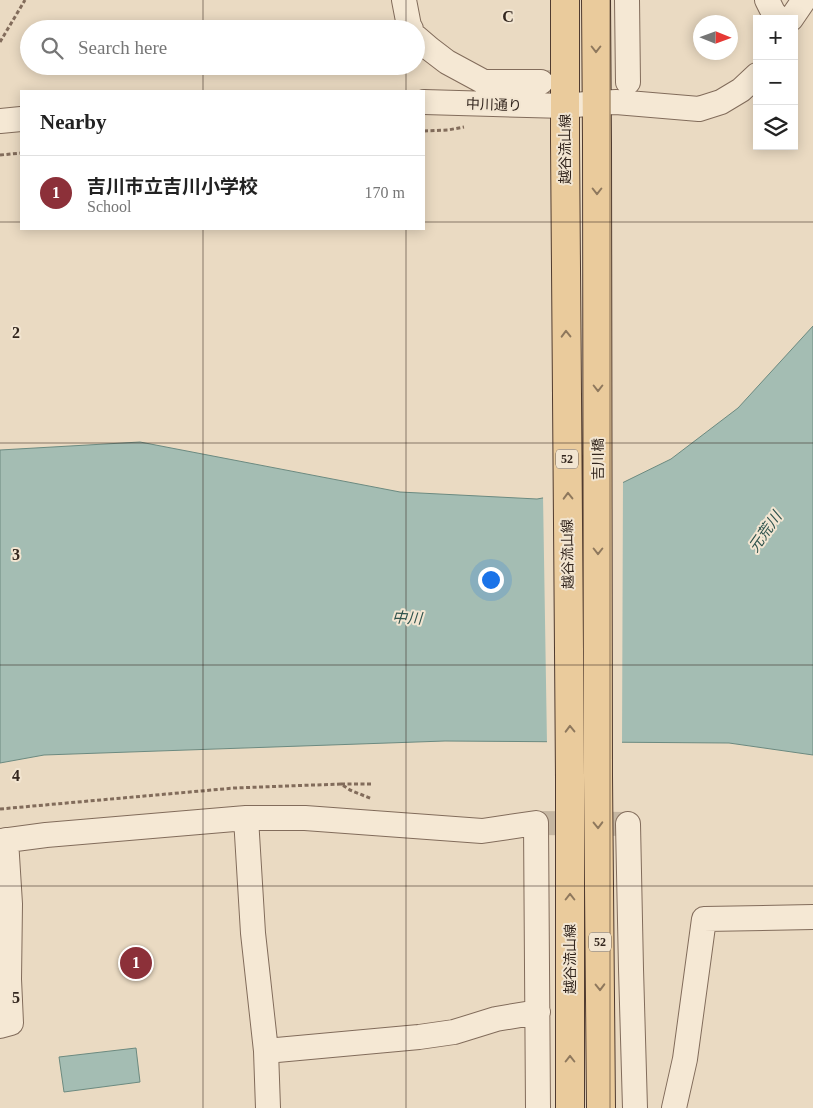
<!DOCTYPE html>
<meta charset="utf-8">
<style>
body{margin:0;font-family:"Times New Roman","Noto Sans JP",serif;background:#f2f2f2;color:#222}
.controls{position:absolute;right:15px;top:15px;display:grid;overflow:hidden;border-radius:0px;box-shadow:0 2px 12px #0003}
.controls button{width:45px;height:45px;display:grid;place-items:center;padding:0;border:0;border-bottom:1px solid #e0e0e0;background:#fff;color:#222;font:25px sans-serif}
.compass{position:absolute;left:693px;top:15px;width:45px;height:45px;border-radius:50%;background:#fff;box-shadow:0 2px 12px #0003;rotate:91deg}
.you{position:absolute;left:490px;top:579px;width:18px;height:18px;margin:-12px;border:4px solid #fff;border-radius:50%;background:#1a73e8;box-shadow:0 0 0 8px #1a73e833}
.badge{display:grid;place-items:center;width:32px;height:32px;border-radius:50%;background:#8c3039;color:#fff;font-size:16px;font-weight:700}
.pin{position:absolute;translate:-50% -50%;border:2px solid #fff;box-shadow:0 1px 5px #0006}
.list{margin:0;padding:0;list-style:none}
h2{display:flex;justify-content:space-between;align-items:center;height:65px;margin:0;padding:0 20px;font-size:21px}
h2 small{font-size:16px;font-weight:400;color:#767676}
.list li{display:grid;grid-template-columns:32px 1fr auto;gap:15px;align-items:center;box-sizing:border-box;height:75px;padding:0 20px;border-top:1px solid #e0e0e0}
.list b{display:block;font-size:19px;white-space:nowrap}
.list p{margin:0;font-size:16px;white-space:nowrap;color:#767676}
.list em{font-size:16px;font-style:normal;color:#767676}
.icon{flex:none;width:28px;height:28px;fill:none;stroke:currentColor;stroke-width:2;stroke-linecap:round;stroke-linejoin:round}
.map{position:relative;flex:none;width:813px;height:1108px;overflow:hidden}
.search{position:absolute;background:#fff;box-shadow:0 2px 12px #0003;left:20px;top:20px;width:405px;height:55px;display:flex;align-items:center;gap:12px;box-sizing:border-box;padding:0 18px;border-radius:28px;color:#767676;font-size:19px}
.panel{position:absolute;background:#fff;box-shadow:0 2px 12px #0003;left:20px;top:90px;width:405px;height:140px;border-radius:0px}
.map>svg:first-child{display:block}
</style>
<div class="map">
<svg width="813" height="1108" viewBox="0 0 813 1108">
<rect width="100%" height="100%" fill="#eadac2"/>
<path fill="#a4bdb3" stroke="#6c8a80" d="M813 326V755L729 743 445 741 44 755 0 763V450L140 442 400 492 537 499 620 484 671 459 738 408Z
M136 1048 140 1082 64 1092 59 1057Z"/>
<path fill="#eadac2" d="M623 480 622 745 547 744 543 495 620 481Z"/>
<g fill="none" stroke-linecap="round" stroke-linejoin="round">
<path stroke="#c5b6a1" stroke-width="24" stroke-dasharray="24 12" stroke-linecap="butt" d="M547 82H628
M536 823 628 824"/>
<g stroke="#826c5b" stroke-width="26">
<path id="minor" d="M404 0 409 26 411 29
M627 0 628 82
M767 0 773 12 779 19
M791 19 804 0
M416 37 430 49 447 62 484 82H541
M424 102 565 106 597 103 616 102 699 109 721 102 741 90 757 75
M0 121 21 119
M246 818 253 933 266 1051 268 1108
M628 824 631 969 635 1108
M0 841 46 835 246 818H305L482 831 536 823 538 1108
M0 1026 11 1023 9 979 10 904 6 840
M266 1051 419 1037 454 1032 496 1019 538 1012
M674 1108 685 1059 704 919 813 917"/>
</g>
<g stroke="#503b2f" stroke-width="30">
<path id="major" d="M565 0V141L570 778V1108
M596 0 597 142 598 776 601 1108"/>
</g>
<path stroke="#826c5b" stroke-width="3" stroke-dasharray="4 2.5" stroke-linecap="butt" d="M0 42 25 0
M424 131 448 130 464 127
M0 155 21 153
M341 784H373
M0 809 234 788 341 784 350 790 372 799"/>
<use href="#minor" stroke="#f5e8d4" stroke-width="24"/>
<use href="#major" stroke="#eacb9c" stroke-width="28"/>
</g>
<defs><path id="oneway-chevron" d="M-2-3.5L2.5 0L-2 3.5" fill="none" stroke-width="1.6" stroke-linecap="round" stroke-linejoin="round" transform="scale(1.25)"/></defs>
<g stroke="#8e785d">
<use href="#oneway-chevron" transform="translate(596 49) rotate(90)"/>
<use href="#oneway-chevron" transform="translate(597 191) rotate(90)"/>
<use href="#oneway-chevron" transform="translate(566 334) rotate(-91)"/>
<use href="#oneway-chevron" transform="translate(598 388) rotate(90)"/>
<use href="#oneway-chevron" transform="translate(568 496) rotate(-91)"/>
<use href="#oneway-chevron" transform="translate(598 551) rotate(90)"/>
<use href="#oneway-chevron" transform="translate(570 729) rotate(-91)"/>
<use href="#oneway-chevron" transform="translate(598 825) rotate(89)"/>
<use href="#oneway-chevron" transform="translate(570 897) rotate(-90)"/>
<use href="#oneway-chevron" transform="translate(600 987) rotate(89)"/>
<use href="#oneway-chevron" transform="translate(570 1059) rotate(-90)"/>
</g>
<path fill="none" stroke="#33261e" stroke-width="1" stroke-opacity="0.55" d="M203 0V29M406 0V29M610 0V1108M203 66V91M406 66V91M0 222H21M424 222H813M203 229V1108M406 229V1108M0 443H813M0 665H813M0 886H813"/>
<g text-anchor="middle" dominant-baseline="central" stroke-width="4" stroke-linejoin="round" paint-order="stroke">
<g fill="#f2e5d1" stroke="#6c5f54" stroke-width="1">
<rect x="556" y="449.5" width="22" height="19" rx="4"/>
<rect x="589" y="932.5" width="22" height="19" rx="4"/>
</g>
<g font-size="12" font-weight="bold" fill="#33261e">
<text x="567" y="459">52</text>
<text x="600" y="942">52</text>
</g>
<g font-size="14" fill="#33261e" stroke="#f2e5d1">
<text transform="translate(494 105) rotate(2)">中川通り</text>
<text transform="translate(565 149) rotate(-90)">越谷流山線</text>
<text transform="translate(598 459) rotate(-90)">吉川橋</text>
<text transform="translate(568 554) rotate(-91)">越谷流山線</text>
<text transform="translate(570 959) rotate(-90)">越谷流山線</text>
</g>
<g font-size="15" font-style="italic" fill="#2e524c" stroke="#f2e5d1">
<text transform="translate(765 532) rotate(-55)">元荒川</text>
<text transform="translate(407 618) rotate(3)">中川</text>
</g>
</g>
<g font-size="16" text-anchor="middle" font-weight="bold" fill="#33261e" stroke="#f2e5d1" stroke-width="4" stroke-linejoin="round" paint-order="stroke">
<text x="508" y="22">C</text>
<text x="16" y="338">2</text>
<text x="16" y="560">3</text>
<text x="16" y="781">4</text>
<text x="16" y="1003">5</text>
</g>
</svg>
<div class="controls">
<button>+</button>
<button>−</button>
<button><svg class="icon" aria-label="layers" viewBox="0 0 24 24"><path d="M12 4l9 5-9 5-9-5zM3 14l9 5 9-5"/></svg></button>
</div>
<svg class="compass" viewBox="-18 -18 36 36"><path d="M0-13l5 13h-10z" fill="#e53935"/><path d="M0 13l5-13h-10z" fill="#767676"/></svg>
<div class="you"></div>
<div class="pin badge" style="left:136px;top:963px">1</div>
<div class="search"><svg class="icon" aria-label="search" viewBox="0 0 24 24"><circle cx="10" cy="10" r="6"/><path d="M15 15l6 6"/></svg>Search here</div>
<section class="panel">
<h2>Nearby<small></small></h2>
<ul class="list">
<li><span class="badge">1</span><div><b>吉川市立吉川小学校</b><p>School</p></div><em>170 m</em></li>
</ul>
</section>
</div>
